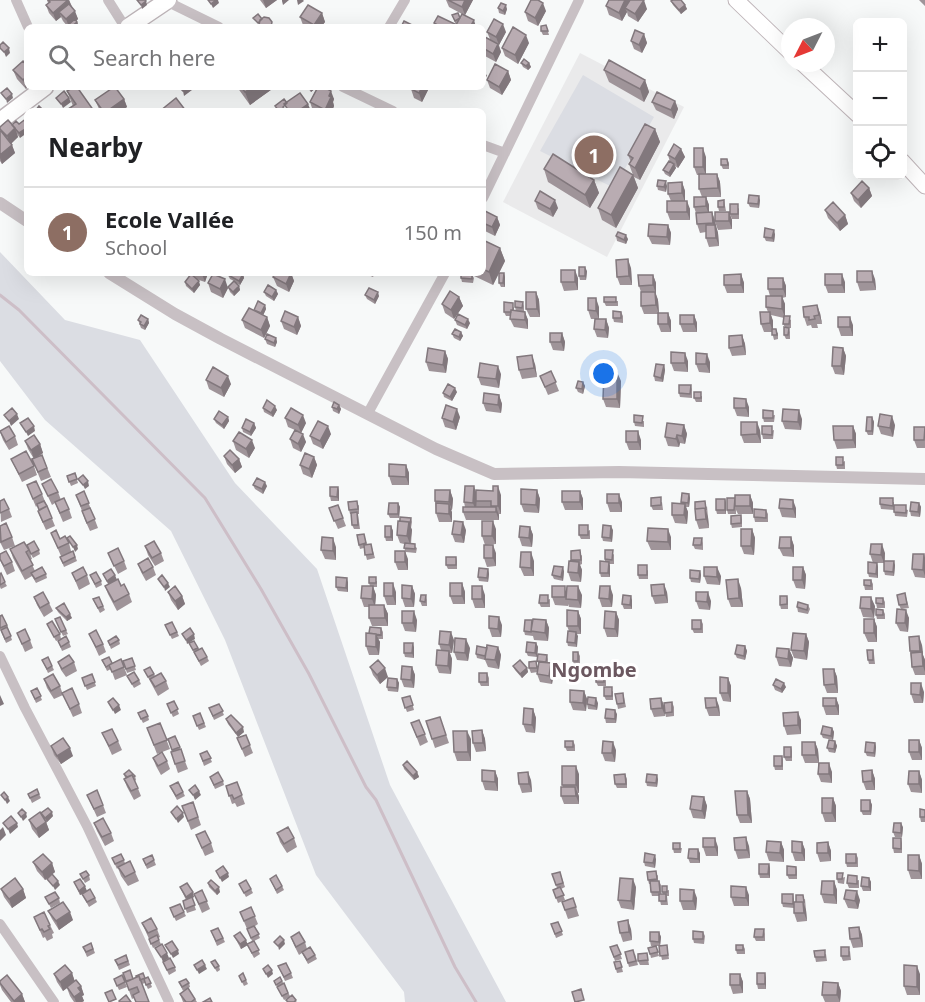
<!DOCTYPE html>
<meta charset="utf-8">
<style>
body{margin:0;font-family:"Noto Sans",sans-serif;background:#f2f2f2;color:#202124}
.controls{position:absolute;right:18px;top:18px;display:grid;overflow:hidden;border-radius:9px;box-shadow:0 6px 24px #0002}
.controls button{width:54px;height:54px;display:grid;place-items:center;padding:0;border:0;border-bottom:2px solid #e0e0e0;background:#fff;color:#202124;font:30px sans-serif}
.compass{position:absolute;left:781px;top:18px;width:54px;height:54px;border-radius:50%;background:#fff;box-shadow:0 6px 24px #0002;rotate:228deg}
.you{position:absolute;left:604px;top:374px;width:21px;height:21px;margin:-15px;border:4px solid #fff;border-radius:50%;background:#1a73e8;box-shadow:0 0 0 9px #1a73e833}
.badge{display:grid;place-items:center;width:39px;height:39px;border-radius:50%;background:#2a7447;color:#fff;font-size:20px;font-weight:700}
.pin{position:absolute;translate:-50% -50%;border:3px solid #fff;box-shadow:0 2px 6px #0006}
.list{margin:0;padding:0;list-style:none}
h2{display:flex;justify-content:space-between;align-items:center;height:78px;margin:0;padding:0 24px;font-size:26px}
h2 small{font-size:20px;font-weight:400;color:#757577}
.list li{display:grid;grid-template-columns:39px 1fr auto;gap:18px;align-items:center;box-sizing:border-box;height:90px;padding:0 24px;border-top:2px solid #e0e0e0}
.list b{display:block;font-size:22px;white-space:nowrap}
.list p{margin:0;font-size:20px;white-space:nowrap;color:#757577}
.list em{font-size:20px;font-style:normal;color:#757577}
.icon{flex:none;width:33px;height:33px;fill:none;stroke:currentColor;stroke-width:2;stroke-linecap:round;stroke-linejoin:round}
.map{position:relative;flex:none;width:925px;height:1002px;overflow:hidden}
.search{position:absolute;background:#fff;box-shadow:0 6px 24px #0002;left:24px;top:24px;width:462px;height:66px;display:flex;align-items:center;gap:15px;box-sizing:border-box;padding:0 21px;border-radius:9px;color:#757577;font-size:22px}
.panel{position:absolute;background:#fff;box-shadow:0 6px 24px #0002;left:24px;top:108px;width:462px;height:168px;border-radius:9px}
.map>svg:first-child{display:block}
</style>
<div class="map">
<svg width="925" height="1002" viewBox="0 0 925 1002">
<rect width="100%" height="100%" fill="#f7f9f9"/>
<path fill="#eaeaeb" d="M580 53 684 107 607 257 503 202Z"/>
<path fill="#dbdde3" d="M583 75 654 117 614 188 540 151Z
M0 252 65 320 140 340 235 483 317 569 390 785 506 1002H405L404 992 316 875 225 640 171 531 45 420 0 361Z"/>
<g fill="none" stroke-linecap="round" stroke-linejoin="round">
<path stroke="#cdbec7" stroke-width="3" d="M0 295 19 310 205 498 261 589 309 674 366 787 376 800 455 967 476 1002"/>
<g stroke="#bfb5b9" stroke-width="17">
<path id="secondary" d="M736 0 790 52
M802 63 858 115
M902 161 925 186"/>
</g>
<g stroke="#bdb4b8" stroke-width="19">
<path id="primary" d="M128 27 168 0
M0 121 45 87"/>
</g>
<path stroke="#c8c0c4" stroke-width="10" d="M16 0 28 27
M108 0 125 27
M166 1 219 27
M389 27 405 0
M343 87 393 111
M483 145 505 153
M483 198 579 0
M368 413 445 273
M0 656 25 708 87 826 169 1002
M0 924 54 1002"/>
<path stroke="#c8c0c4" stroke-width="12" d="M0 203 27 221
M109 273 175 314 221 339 436 449 494 474 619 472 925 479"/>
<use href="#secondary" stroke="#fff" stroke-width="15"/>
<use href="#primary" stroke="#fff" stroke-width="16"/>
</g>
<path fill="#9f9499" d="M47 0H69L78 19 76 21 79 26 78 27H68L63 21 61 17 56 21 49 13 46 5 48 3Z
M260 0H277L266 8Z
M446 0H473L465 15 476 27H435L434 23 455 27 456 25 452 15 460 18 462 14 449 7Z
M919 0H925V6Z
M630 1 647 9 638 22 628 16 627 12 622 21 609 15 606 6Z
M671 1 685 5 687 9 681 14 673 5Z
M498 8 507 9 505 15 499 13Z
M546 11 538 26 528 21 525 12Z
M322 13 325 22 321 27H306L303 25 300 17Z
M546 25 549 35H543L541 31Z
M487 32H506L499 45 501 52 496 62 483 55V36L490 39Z
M644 34 647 43 642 53 634 49 631 41Z
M529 43 518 64 505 56 502 48Z
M521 63H529L531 67 528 70 523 67Z
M27 66 26 89 17 79 13 70Z
M604 70 645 80 649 92 644 102 609 82Z
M508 71 511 80 502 95 490 88 487 80Z
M237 87H275L250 105Z
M307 87H327L326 88 334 99 333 102 334 106 332 111H313L310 102 317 88V87L311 92Z
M77 88 94 111 73 106 67 91Z
M429 88 422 102 414 98 411 89Z
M124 99 127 107 121 111H100L95 100Z
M675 101 678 109 674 119 656 110 652 102Z
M19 124 20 138 17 134 18 137 11 143 15 153 2 164 0 161V127Z
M655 129 660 142 640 180 634 177 638 188 616 228 602 220 598 208 633 175 629 164 631 162 628 155Z
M681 149 685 157 678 168 675 166 676 168 670 177 665 174 663 170 670 162 668 155Z
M706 157V174H717L720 182 721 197H706L709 205V212H712L715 220 729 212 732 220V229L718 230 715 222 718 233 719 246 709 247 706 238V232L700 233 697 224 696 213 694 207 702 197 699 189V175H697L694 167Z
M727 159 729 163V169H723L721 165Z
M544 169 594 180 599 193 590 208 548 182Z
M682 182 685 191V201L690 209V220H670L667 212 671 201 668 194Z
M657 186H667L666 192 658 190Z
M869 188 872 196 861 208 854 201 851 193Z
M724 200 726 211H719L718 207Z
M760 200 759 208 750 207 748 203Z
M535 201 558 208 553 217 538 209Z
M739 208V219H732L730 214Z
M483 210 497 217 500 225 495 236 483 230Z
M825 210 845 215 848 224 840 231 828 218Z
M668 225 671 233 670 245 652 244 648 236Z
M775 234 774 242 766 241 764 237Z
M616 236 628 239 626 244 617 241Z
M483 240 500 248 505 261 493 285 472 275 474 278 473 283 462 282 461 278 469 273H483Z
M631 268 632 285H620L617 277Z
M587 271 586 280H580L579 276Z
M191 273H208L205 282 196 279 200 285 194 293 186 286 185 282 192 275Z
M291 273 294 281 289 292 277 286 273 277Z
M363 273H375L373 277Z
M504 273 505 277V287H501L499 283Z
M243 274 244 278 240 285 236 283 239 286 240 290 234 296 230 292 228 287 234 281 230 279 228 275Z
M741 274 744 283V293H727L724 285Z
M653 275 656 283V294L658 300 659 313H668L671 321V332H661L658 324V314H644L641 306V292L639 286Z
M578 278V290L564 291 561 282Z
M783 278 786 286V297L782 298 785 304V316L791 320V328H789L790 332V339H786L784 335 785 327 783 324 784 318 771 315 773 321V329L778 333V339L774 340 772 332H764L761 324 768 312 766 307 770 296 768 289Z
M875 279 876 290 860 291 857 282Z
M845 282V293H828L825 285Z
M208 283 228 288 223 298 211 292Z
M276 290 278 294 274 301 266 296 264 292Z
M536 292 539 300 540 317H530L526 309Z
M365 295 379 296 375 304 367 299Z
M459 297 463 306 454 319 445 313 442 304Z
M618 301V306H606L604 302Z
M523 302 524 306V311L528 320V329L514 327 510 319 511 316H506L504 312 514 307V311H516L515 307Z
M265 305 266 309 263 315 267 317 270 326 264 338 245 328 242 320 254 310Z
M599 307V319H606L609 328 608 338 597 337 594 329 595 319H591L588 310Z
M621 312 623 316V323L614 322 613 318Z
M820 313 822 324H817L818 328H812L811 325 807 326 804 317Z
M694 315 697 323V332H683L680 324Z
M298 317 301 326 297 335 284 329 281 321Z
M148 319 149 323 145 330 141 328 138 320Z
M455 320 470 323 467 329 457 325Z
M853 325V336H841L838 327Z
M461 332 463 336 460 341 454 338 452 334Z
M562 333 565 342 564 351 553 350 550 342Z
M742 335 745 344 746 355 732 356 729 348Z
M276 338 277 342 275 347 267 344 265 339Z
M843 348 846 356 844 375 835 374 832 366Z
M445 351 448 359 446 373 429 371 426 362Z
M688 361V372L674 371 671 363Z
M710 362V373L699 372 696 364Z
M535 364 537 377 522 379 519 370Z
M664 365 665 370 663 382 655 381 654 376Z
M551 371 559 391 548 395 540 376Z
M501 374 499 388 481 385 478 377Z
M206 380 231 384 224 397 209 389Z
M621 381 620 408 606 407 603 399Z
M583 382 585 386 583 394 578 392 576 388Z
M691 385 692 389V398L680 397 679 393Z
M457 392 452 401 444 397 443 393Z
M499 395 502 404 501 413 486 411 483 403Z
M702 396V402H696L694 398Z
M339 405 341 409 339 414 333 411 332 407Z
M749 407V417L737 416 734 408Z
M263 408 277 410 273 417 264 412Z
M775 415 774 422H764L763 418Z
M228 417 229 421 224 429 216 423 214 419Z
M460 417 456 430 445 427 442 418Z
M872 417 874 422 873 435H868L866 431Z
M285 418 306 423 301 433 306 442 301 452 293 448 290 439 295 430 288 427Z
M802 419 801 430 785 429 782 421Z
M644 421V427L635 426 634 422Z
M254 423 256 428 251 436 243 432 242 428Z
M684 425 687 434 685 444 680 443 679 447 668 446 665 437Z
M895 425 893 437 881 434 878 426Z
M853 426 856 434V448L837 449 834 440Z
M925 428V448H917L914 440Z
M760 430 761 443H744L741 435Z
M774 430 773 439H763L762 434Z
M0 432 15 436 18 445 9 450 3 440Z
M331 434 323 449 313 444 310 436Z
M641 440V450H629L626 442Z
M25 441 40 444 43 453 34 459 28 449Z
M233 441 255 448 249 458 236 450Z
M42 455 51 477 41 481 32 459Z
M224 456 239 459 242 467 235 473 227 464Z
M314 457 317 465 312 478 303 474 300 465Z
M11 459 34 466 37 475 22 482Z
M845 461V469H837L836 465Z
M406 465 409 473V485H392L389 476Z
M75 473 78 483 71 486 67 476Z
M42 484 58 492 61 500 69 509 72 518 63 522 55 503 52 505Z
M27 485 42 494 55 526 46 530 41 519 38 511 39 510 37 506 36 507Z
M253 485 267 486 263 494 255 489Z
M338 487 339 491V501H331L330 496Z
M450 490 453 499 452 510H451L452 522H439L436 513 435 501Z
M537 490 540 499 539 513 524 512 521 504Z
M84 491 98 528 90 531 85 520 82 511 76 495Z
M580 491 583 499V510H565L562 502Z
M476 492 501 495V514H499V520H466L463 512 465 507 464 502Z
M689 494 690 498 689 507H686L688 512 687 524 675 523 672 515Z
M750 495 753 503V514H738L736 510V514H728L727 510 735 498Z
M725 499 726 503V514H717L716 510Z
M0 501 9 509 12 517 1 522Z
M622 502V512H610L607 503Z
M662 502 663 510H653L651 506Z
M894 502V506L908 510 907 517 895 516 894 510 881 509 880 504Z
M398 503 400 507 399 518H390L388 514Z
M919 503 921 507 920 517 911 516 910 511Z
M338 505 346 526 338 529 329 508Z
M359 505V514H358L360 529H354L352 525 351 514H350L349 510Z
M707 506 709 528 699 529 696 520Z
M779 508H796V518L782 517Z
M766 510 768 514V522H755L754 517Z
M741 515 742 520V527L732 528 731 524Z
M411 518 412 522 411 528 412 530 411 544 417 548 416 553 406 552 404 548V544L400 543 397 535 400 521Z
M0 526 12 537 15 546 4 550 0 542Z
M391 526 393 531V541H386L385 537Z
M530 527 533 535 532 547 522 546 519 537Z
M496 529V544L485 545 482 536Z
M752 529 755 538 754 555 744 554 741 546Z
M466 530 464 543 455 542 452 534Z
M590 530V539H581L579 535Z
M613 530 612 542 603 541 602 537Z
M51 533 69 543 71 551H73L77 561 64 567 60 557 61 556Z
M364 534 367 545 371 544 375 558 367 560 364 548 360 549 359 545Z
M671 537V550H651L647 541Z
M791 537 794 546V557L783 556 779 548Z
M702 538 703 543V550L695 549 693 545Z
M145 546 161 553 164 561 155 566 148 555Z
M336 547V560L325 559 321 550Z
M10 549 29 550 32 559 30 560 35 571 46 574 47 578 36 583 32 576 25 580 13 558Z
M28 549 39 550 40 554 33 558Z
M108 553 124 561 127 569 118 574Z
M496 553V566L487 567 484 558Z
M885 553V561L895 565 894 576 885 575 884 571V563H877L878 567V578L869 577 868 573 873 563 870 554Z
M0 554 12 562 15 571 7 575 0 560Z
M614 554V564H609L610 566V577H601L600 573 605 561V559Z
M924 554 925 558V578L915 577 912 569Z
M582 555V564L580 565 582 570 581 582 571 581 568 572 571 561Z
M456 557 457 561V569H448L446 565Z
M408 559V570H398L395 562Z
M534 561V576H524L520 567Z
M138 564 153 567 156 575 146 581 141 572Z
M803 567 806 575 805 589 796 588 793 580Z
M488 569 489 574 488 582 479 581 478 577Z
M648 570V579H639L638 575Z
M564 571 563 581 554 579 552 575Z
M700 571 701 575 700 583 691 582 690 578Z
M72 573 87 575 90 584 79 590Z
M0 574 7 586 1 589 0 587Z
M103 574 117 579 129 594 132 602 117 611 108 594 105 586 108 584Z
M704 576H721L720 585 707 584Z
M92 579 101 581 102 585 96 588Z
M871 580 873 584V590H865L864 585Z
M377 581V587H373L376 595 375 605H384L388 614V626H372L369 618V607H364L361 598 370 586 369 583Z
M348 582V592L338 591 336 587Z
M462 583 465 592V604H453L450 596Z
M412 586 415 594 414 607H405L402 598Z
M741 588 743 607H731L728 599Z
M567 590 582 595 581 608 569 607 568 604V606L555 605 552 597Z
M168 592 182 596 185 604 178 610 171 600Z
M396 592V605H387L384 596Z
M667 592 668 603 655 604 652 596Z
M905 593 909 608 902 609 909 618 908 632 900 631 896 623 901 609 899 605Z
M426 595 427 600V606H422L420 601Z
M485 595V608H475L472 599Z
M613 595 612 607H602L599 598Z
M787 596 788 600V609H781L780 605Z
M34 597 49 603 53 611 44 617 37 605Z
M883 598 885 602V608H877L876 603Z
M93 599 103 606 105 610 100 613Z
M550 599V607H541L539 603Z
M632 600V609H624L622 604Z
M696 601H711L710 610 699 609Z
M808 605 810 609 808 614 798 612 797 607Z
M875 606 874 618 863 617 860 608Z
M56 608 72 618 67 621 58 612Z
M883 610 885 614V619H877L876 615Z
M578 611 581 619V634H577V647L568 646 567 642 569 631 567 626Z
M616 612 619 620 618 637H607L604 628Z
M0 616 7 625 12 640 6 643 0 629Z
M55 619 66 630 68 634 63 636Z
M874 619 877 627V642H868L864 633Z
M417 620 416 632 405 631 402 623Z
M532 620H546L549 628 548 641 534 640 533 636 525 635 524 631Z
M701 620 703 624V633H694L692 629Z
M47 624 60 634 61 639 56 641Z
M165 625 177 632 179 636 172 639Z
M502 625 501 637H492L489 628Z
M381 628 383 632V639H378L380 642 379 655H369L366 646 369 633Z
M17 633 30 640 33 648 25 652Z
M89 634 103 644 106 652 99 656Z
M806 634 809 642 807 660 794 658 791 650Z
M119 640 120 644 111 649 108 641Z
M454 640 452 653H450L452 659 451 674 439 673 436 665 441 650 439 644Z
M58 641 69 642 71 647 62 651Z
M194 641 199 650 207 657 209 661 201 666 189 643Z
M536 643 538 647 537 657 528 656 526 652Z
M922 645 923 655 925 660V675H915L912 667 910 651Z
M745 646 747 651 745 660 737 658 735 654Z
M414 647V658L405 657 404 653Z
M498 647 501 655 499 669 488 667 485 660 477 658 476 654 487 648Z
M470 648 468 661 457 660 454 652Z
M789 649 793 658 791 667 779 666 776 657Z
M873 650 874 654 875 664H869L868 660Z
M578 652 580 656V665H574L573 661Z
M547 655 548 659V663L554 672 552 684 540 682 537 674 538 672 531 673 529 668 536 661 538 669 539 665 537 661Z
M132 658 136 670 127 673 123 661Z
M121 659 127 675 115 680 111 669 107 671 102 660 112 663Z
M42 660 52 666 54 670 48 673Z
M58 662H74L77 671 66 677 61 670Z
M513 666 527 668 528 672 522 678 515 670Z
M150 667 155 676 166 681 169 689 158 696 144 670Z
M370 667 388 677 380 684 373 675Z
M412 667 415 675 414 688 404 687 401 679Z
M834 669 837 677 838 693H827L824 685Z
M487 673 489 678V686H481L479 682Z
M92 674 96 686 87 690 82 678Z
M127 676 139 680 141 684 134 688Z
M728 678 731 686V702L723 701 720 693Z
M44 679 60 686 63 695 54 699 47 688Z
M397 679 399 683 398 692 388 691 387 687Z
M606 680V686H598L596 682Z
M773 685 786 687 782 693 775 690Z
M37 688 42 700 36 703 31 691Z
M584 691 587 699 586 711 573 710 570 702Z
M613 691V700H606L604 696Z
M924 692 923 703H914L911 694Z
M62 693 79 704 82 713 73 717Z
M410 696 414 710 407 712 402 698Z
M624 697 626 707 618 709 617 704Z
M661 698 664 706 665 716 654 717 651 709Z
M836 698 839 706V715H826L823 706Z
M174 701 179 714 173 717 167 704Z
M672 702 674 707V716L666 717 665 713Z
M598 703 597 710 588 709 587 704Z
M219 704 224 715 214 720 209 708Z
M719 706 720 716H709L706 708Z
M533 709 536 718 535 733 526 732 523 724Z
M138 713 148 716 149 720 143 723Z
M200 713 206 727 199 730 193 716Z
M617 714 616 723H606L605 718Z
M440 717 449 743 435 748 426 721Z
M226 719 244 732 238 737 228 724Z
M419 720 428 742 420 746 411 723Z
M801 720V734L787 735 784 726Z
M160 723 170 749 157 754 147 728Z
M832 728 834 732 833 740 823 738 821 734Z
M482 730 485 739 486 751 476 752 473 743Z
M102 733 118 741 122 750 112 755Z
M246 735 253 753 245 757 237 738Z
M175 736 188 769 178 773 171 752H173L168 739Z
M471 739V761H457L454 752Z
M919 740 922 748V760H912L909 752Z
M573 741 575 745V751H567L565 747Z
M835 741 837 746 835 753 829 752 827 748Z
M815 742 818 750 819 763 832 772V783L821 782 818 774V763H805L802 755Z
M875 743 876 747 875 757 867 756 865 752Z
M51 746 73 756 61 764 54 755Z
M791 747 792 751V761H786L784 757Z
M616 750 615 762 605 761 602 753Z
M207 751 212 762 204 766 200 754Z
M782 756 783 760V770H775L774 766Z
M153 758 167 761 170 769 161 775 156 766Z
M403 765 417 772 419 777 414 780 404 769Z
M872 770 875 779V790H866L863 782Z
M495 771 498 779V791L485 790 482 781Z
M919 771 922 780V793L911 792 908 784Z
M124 774 135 776 136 780 135 781 141 796 134 800 127 787 124 779 125 778Z
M579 774V793H578L579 804H564L561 796 563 787 562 785Z
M625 774 627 779V788H617L615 784Z
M210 777 223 781 224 785 215 789Z
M658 779 657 787 647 786 646 782Z
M531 780 532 792 522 793 519 784Z
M237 782 245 804 237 807 235 803 232 804 226 786Z
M170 786 183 792 185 796 177 800Z
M747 791 750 799 752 823H740L737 815Z
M28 794H39L41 798 32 803Z
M87 795 103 805 106 813 97 817Z
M704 797 707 806 705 819 693 818 690 809Z
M833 798 836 806V822H825L822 813Z
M870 800 872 805 871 815H863L861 811Z
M193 802 201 825 191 830 182 806Z
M925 810V822H921L920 817Z
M42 815 53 816 47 822H46L49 830 39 838 32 829 29 820Z
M94 823 111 833 114 841 105 846 97 831Z
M903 827 902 837H895L893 832Z
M277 833 294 838 297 847 287 853 280 842Z
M196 835 211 843 214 852 205 856Z
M901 838 902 843V853H894L893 848Z
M781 842 784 850V862L769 861 766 852Z
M802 842 805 850V861H795L792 852Z
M828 842 831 851V861L820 862 817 853Z
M749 846 750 858 738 859 735 850Z
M703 847H718V856H706Z
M682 848 681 853H674L673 849Z
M700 853V863H690L688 858Z
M121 854 125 863 135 872 139 881 128 886 121 876 118 868 117 869 112 858Z
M856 854 858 858V867H847L846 863Z
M919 855 922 864V879H911L908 870Z
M143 859 154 860 156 865 147 869Z
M656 859 655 868 645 866 644 862Z
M33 862 52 863 55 872 45 880 37 871Z
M769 864 770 868V878H760L759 874Z
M796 867 797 871V879H789L787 875Z
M560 872 565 887 561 889 565 900 558 903 553 890 557 888 552 874Z
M80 874 89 875 90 880 85 883Z
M658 875V881H659L661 885V894H663L662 892 669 890V896H667L668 905H661L659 896H652L651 892 650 884H649L648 880Z
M845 877 844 884 838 883 837 879Z
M869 878 871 882V891H863L861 886Z
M270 879 282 886 284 890 277 894Z
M859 880V888H849L847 883Z
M834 881 837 890V904L824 903 821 894Z
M74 882 95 898 97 902 89 907 82 894 80 895Z
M208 883 220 892 217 895 209 887Z
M239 884 251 889 253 893 246 897Z
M180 887 194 897 192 898 196 910 187 913 183 901 186 900Z
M636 887 634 910 621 908 618 900Z
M1 889H23L26 898 12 908 4 897Z
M202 890 210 909 202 913 194 894Z
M793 894 794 899V902L805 899 807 921 797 922 794 913V908L783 907 782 903Z
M749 895V906H734L731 897Z
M45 897 59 898 60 903 51 908Z
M573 898 579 916 568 919 562 902Z
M697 898 696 910H683L680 901Z
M844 899 860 900 858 909 848 908Z
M180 904 186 916 176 921 170 908Z
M251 907 258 924 255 926 260 938 254 941 260 954 254 958 247 945 241 949 234 936 247 944 252 941 240 912Z
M48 911 73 920 59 930 52 919Z
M34 917 50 925 54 933 52 934 53 938 47 941 45 937 43 938Z
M558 922 563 935 556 938 551 924Z
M142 923 157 929 160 937 158 938 161 944 153 948Z
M859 927 862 935 863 947 853 948 850 939Z
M631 929 632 940 623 942 620 933Z
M764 929 765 934V941H756L754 937Z
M211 931 223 938 225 942 217 946Z
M659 932 661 937 660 946 667 945 669 959 662 960 659 946H656L659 956 651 958 650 954 656 946H651L650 941Z
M703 932 705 936 704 944 694 943 693 939Z
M291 937 305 942 307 949 315 955 317 959 308 964 302 953 299 955 294 945Z
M91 943 95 953 87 957 83 947Z
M617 945 622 959 615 961 610 947Z
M743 945 745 949V954H737L736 950Z
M850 951 851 960 843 961 841 956Z
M625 952 635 954 638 965 629 967Z
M647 953 649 965H640L638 961Z
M826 954 827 961 816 962 815 957Z
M126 955 130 965 119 970 115 960Z
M620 961 623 972 617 973 614 962Z
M163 962 175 967 176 971 169 975Z
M211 962 219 966 220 970 217 972Z
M278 966 291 973 293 978 285 981Z
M72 973 75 982 81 986 84 995 82 996 84 1001 82 1002H74L70 996 67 988 63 991 57 982 54 974Z
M740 974 743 982V993L733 994 730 985Z
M920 974V995H907L904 986Z
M122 975 127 987 119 990 114 979Z
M239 976 246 980 248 984 244 986Z
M148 977 152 987 148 989 145 983 142 984 149 1002 134 998 132 999 126 982 133 979H145Z
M280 977 290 996 297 1002H287L286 1000 288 998 284 1000 274 981Z
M766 978V989H758L757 984Z
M0 981 22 994 25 1002H11L2 990 0 985Z
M179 982 189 983 190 987 188 988 197 1002H183L180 994 187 989 183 991Z
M838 983 841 991 840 1002H825L822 995Z"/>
<path fill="#82787d" d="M69 0 72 8 59 12 61 17 56 21 53 13Z
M216 0H218L219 3 213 8 211 4Z
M263 0H277L266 8Z
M282 0H289L283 5 282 1Z
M297 0H303L304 1 298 5Z
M465 0H473L465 15 462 7Z
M625 0H629L631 4 625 8 627 12 622 21 619 13Z
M644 0 647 9 638 22 635 14Z
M146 1 147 5 142 9 141 5Z
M543 3 546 11 538 26 535 18Z
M506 5 507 9 505 15 503 11Z
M685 5 687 9 681 14 679 10Z
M75 11 78 19 69 27 66 19Z
M322 13 325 22 321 27H315L314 25Z
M474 20 476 27H470Z
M77 22 79 26 71 27Z
M503 24 506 32 499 45 496 37Z
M644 34 647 43 642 53 639 45Z
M526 35 529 43 518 64 515 55Z
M498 44 501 52 496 62 493 54Z
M9 48 10 53 6 57 4 52Z
M529 63 531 67 528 70 526 66Z
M508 71 511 80 502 95 499 87Z
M485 72 487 76 483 79V74Z
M27 76 28 87 26 89 23 80Z
M645 80 649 92 644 102 640 89Z
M189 87H196L184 96 183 91Z
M253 87H275L250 105 245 92Z
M310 87H317L311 92 310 88Z
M422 87H428L429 88 422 102 419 93Z
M331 91 334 99 333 102 334 106 332 111H325V110L329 96Z
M12 94 13 98 7 103 6 99Z
M69 98 71 102 63 108 61 104Z
M124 99 127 107 121 111H107Z
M675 101 678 109 674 119 671 110Z
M308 104 311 111H298Z
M15 128 18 137 10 145 7 136Z
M27 128V133L20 138 19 133Z
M655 129 660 142 640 180 635 168Z
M12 145 15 153 2 164 0 158V155Z
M703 148 706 157V175L703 167Z
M681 149 685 157 678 168 675 159Z
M674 164 676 168 670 177 669 173Z
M717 174 720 182 721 197 718 188Z
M633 175 638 188 616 228 611 215Z
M594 180 599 193 590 208 585 195Z
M666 181 667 186 666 192 664 187Z
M682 182 685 191V202L682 193Z
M869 188 872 196 861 208 858 200Z
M759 196 760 200 759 208 758 204Z
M706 197 709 205V215L706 206Z
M555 200 558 208 553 217 550 209Z
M687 201 690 209V220L687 212Z
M712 212 718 233 719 246 716 238 715 230 713 223Z
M729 212 732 220V229L729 221Z
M845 215 848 224 840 231 837 223Z
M497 217 500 225 495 236 492 227Z
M668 225 671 233 670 245 667 237Z
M774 230 775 234 774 242 772 238Z
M626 235 628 239 626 244 624 240Z
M500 248 505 261 493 285 489 272Z
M628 259 631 268 632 285 629 276Z
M585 267 587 271 586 280 585 276Z
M575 270 578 278V290L575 282Z
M872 271 875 279 876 290 873 282Z
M202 273H208L205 282 202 274Z
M291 273 294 281 289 292 286 284Z
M504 273 505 277V287L503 283Z
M243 274 244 278 240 285 239 281Z
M741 274 744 283V293L741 285Z
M842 274 845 282V293L842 285Z
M653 275 656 283V294L653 285Z
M783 278 786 286V297L783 289Z
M225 279 228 288 223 298 220 289Z
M199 281 200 285 194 293 192 289Z
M239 286 240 290 234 296 233 292Z
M276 290 278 294 274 301 272 297Z
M378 292 379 296 375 304 374 300Z
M536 292 539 300 540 317 537 309Z
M655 292 658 300 659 314 656 305Z
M782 296 785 304V318L782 309Z
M459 297 463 306 454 319 451 310Z
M596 298 599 307V319L596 311Z
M265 305 266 309 262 318 261 313Z
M817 305 820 313 822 324 819 315Z
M525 312 528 320V329L525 320Z
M770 312 773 321V332L770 323Z
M668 313 671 321V332L668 324Z
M694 315 697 323V332L694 324Z
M267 317 270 326 264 338 261 330Z
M298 317 301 326 297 335 294 327Z
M850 317 853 325V336L850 327Z
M148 319 149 323 145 330 144 326Z
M468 319 470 323 467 329 465 325Z
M606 319 609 328 608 338 605 330Z
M461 332 463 336 460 341 459 337Z
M562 333 565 342 564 351 561 342Z
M742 335 745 344 746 355 743 346Z
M276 338 277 342 275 347 274 343Z
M843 348 846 356 844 375 841 366Z
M445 351 448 359 446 373 443 365Z
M685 353 688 361V372L685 363Z
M707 354 710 362V373L706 364Z
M532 355 535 364 537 377 534 368Z
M664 365 665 370 663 382 661 378Z
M498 366 501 374 499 388 496 379Z
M617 372 621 381 620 408 617 399Z
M228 376 231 384 224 397 221 388Z
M583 382 585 386 583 394 582 389Z
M455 388 457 392 452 401 450 397Z
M499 395 502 404 501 413 498 405Z
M746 399 749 407V417L746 408Z
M339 405 341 409 339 414 337 409Z
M275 406 277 410 273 417 271 413Z
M457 409 460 417 456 430 453 422Z
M799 410 802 419 801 430 798 422Z
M17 414 19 419 11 426 9 421Z
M303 415 306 423 301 433 298 425Z
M892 416 895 425 893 437 890 428Z
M228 417 229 421 224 429 222 425Z
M872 417 874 422 873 435 872 431Z
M757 422 760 430 761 443 757 434Z
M254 423 256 428 251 436 250 432Z
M684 425 687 434 685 444 682 436Z
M34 426 35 431 28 436 26 432Z
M328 426 331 434 323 449 320 441Z
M853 426 856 434V448L853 440Z
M638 431 641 440V450L638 442Z
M303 434 306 442 301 452 298 444Z
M677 435 680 443 679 447 676 439Z
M252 440 255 448 249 458 246 449Z
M40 444 43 453 34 459 31 450Z
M314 457 317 465 312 478 309 469Z
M239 459 242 467 235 473 232 465Z
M406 465 409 473V485L406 477Z
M88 481 89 486 85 489 83 485Z
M265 482 267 486 263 494 262 489Z
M474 486 477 495 476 512 473 503Z
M498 486 501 495V514L498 506Z
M338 487 339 491V501L337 497Z
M450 490 453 499 452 510 449 502Z
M537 490 540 499 539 513 536 505Z
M580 491 583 499V510L580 502Z
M619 494 622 502V512L619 503Z
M689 494 690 498 689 507 688 503Z
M750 495 753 503V514L750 506Z
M725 499 726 503V514L725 510Z
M793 500 796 508V518L793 509Z
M398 503 400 507 399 518 398 514Z
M919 503 921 507 920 517 918 512Z
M449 504 452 512V522L449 514Z
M685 504 688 512 687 524 684 515Z
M496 507 499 515V520L496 512Z
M705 508 708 517 709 528 706 519Z
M493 521 496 529V544L492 536Z
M409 522 412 530 410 544 407 536Z
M463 522 466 530 464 543 461 535Z
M391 526 393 531V541L391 537Z
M611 526 613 530 612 542 610 538Z
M530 527 533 535 532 547 529 538Z
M668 529 671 537V550L668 542Z
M752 529 755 538 754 555 751 546Z
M791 537 794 546V557L791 548Z
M333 538 336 547V560L333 551Z
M882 544 885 553 884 563 881 555Z
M77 545 78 549 75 552 73 547Z
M493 545 496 553V566L493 558Z
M405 551 408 559V570L405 562Z
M531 552 534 561V576L531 568Z
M924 554 925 558V576L923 570Z
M894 561 895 565 894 576 893 572Z
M579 562 582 570 581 582 578 573Z
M609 562 610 566V577L608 573Z
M877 563 878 567V578L876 574Z
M563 567 564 571 563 581 561 577Z
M717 567 721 576 720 585 717 577Z
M803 567 806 575 805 589 802 580Z
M488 569 489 574 488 582 487 578Z
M700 571 701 575 700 583 699 579Z
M115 575 117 580 109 585 107 581Z
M347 578 348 582V592L346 588Z
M738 579 741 588 743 607 739 598Z
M168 583 170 587 165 591 164 587Z
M393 583 396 592V605L393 596Z
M462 583 465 592V604L462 596Z
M664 584 667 592 668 603 665 595Z
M373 586 376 595 375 607 372 599Z
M412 586 415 594 414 607 411 599Z
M482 586 485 595V608L482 599Z
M578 586 582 595 581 608 578 600Z
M610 586 613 595 612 607 609 599Z
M708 592 711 601 710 610 707 602Z
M182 596 185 604 178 610 175 601Z
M631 596 632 600V609L630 605Z
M871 597 875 606 874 618 871 609Z
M384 605 388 614V626L385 618Z
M906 610 909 618 908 632 905 623Z
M414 611 417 620 416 632 413 623Z
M578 611 581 619V634L578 626Z
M616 612 619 620 618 637 615 629Z
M70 614 72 618 67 621 66 617Z
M499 617 502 625 501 637 498 629Z
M874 619 877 627V642L874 633Z
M546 620 549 628 548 641 545 633Z
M451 632 454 640 452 653 449 645Z
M576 632 578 636 577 647 575 643Z
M194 634 195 639 187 644 186 640Z
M376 634 380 642 379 655 376 647Z
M806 634 809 642 807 660 804 651Z
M919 636 922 645 923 655 925 660V672L923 666 922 656 920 651Z
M466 639 470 648 468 661 465 653Z
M413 643 414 647V658L412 653Z
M536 643 538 647 537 657 535 653Z
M745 646 747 651 745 660 744 656Z
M498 647 501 655 499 669 495 660Z
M789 649 793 658 791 667 788 659Z
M449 651 452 659 451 674 448 666Z
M551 663 554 672 552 684 549 676Z
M412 667 415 675 414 688 411 680Z
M385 668 388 677 380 684 377 675Z
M527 668 528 672 522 678 520 674Z
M834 669 837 677 838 693 835 684Z
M728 678 731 686V702L728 693Z
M397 679 399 683 398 692 397 688Z
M784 683 786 687 782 693 781 689Z
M921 683 924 692 923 703 920 695Z
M584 691 587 699 586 711 583 703Z
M0 695 4 704 0 706Z
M596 698 598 703 597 710 595 706Z
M661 698 664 706 665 716 662 708Z
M716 698 719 706 720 716 717 707Z
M836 698 839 706V715L836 706Z
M119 705 121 710 115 714 113 710Z
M533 709 536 718 535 733 532 725Z
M615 710 617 714 616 723 615 719Z
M798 712 801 720V734L798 725Z
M243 727 244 732 238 737 236 733Z
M832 728 834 732 833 740 831 736Z
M482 730 485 739 486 751 483 743Z
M467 731 471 739V761L468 752Z
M919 740 922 748V760L919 752Z
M835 741 837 746 835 753 834 749Z
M613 742 616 750 615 762 612 753Z
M815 742 818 750 819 763 816 755Z
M875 743 876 747 875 757 874 753Z
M70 748 73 756 61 764 57 756Z
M829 763 832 772V783L829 774Z
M576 766 579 774V793L576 785Z
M872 770 875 779V790L872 781Z
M495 771 498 779V791L495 782Z
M919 771 922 780V793L919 784Z
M417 772 419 777 414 780 413 776Z
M528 772 531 780 532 792 529 784Z
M657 775 658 779 657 787 656 783Z
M575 787 579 796V804L576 796Z
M199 791 201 795 195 800 193 795Z
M747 791 750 799 752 823 748 815Z
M8 797 10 801 7 804 5 800Z
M704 797 707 806 705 819 702 811Z
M833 798 836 806V822L832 813Z
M870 800 872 805 871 815 870 811Z
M52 812 53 816 47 822 45 818Z
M26 813 27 817 23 821 21 817Z
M183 813 184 817 178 823 176 819Z
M46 822 49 830 39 838 36 829Z
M17 823 18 827 10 834 8 829Z
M901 823 903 827 902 837 901 833Z
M3 827 6 835 0 841V830Z
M746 837 749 846 750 858 747 850Z
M715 838 718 847V856L715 847Z
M781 842 784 850V862L780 853Z
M802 842 805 850V861L802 853Z
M828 842 831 851V861L828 853Z
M698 849 700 853V863L698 859Z
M655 855 656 859 655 868 653 863Z
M919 855 922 864V879L919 871Z
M52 863 55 872 45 880 42 872Z
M769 864 770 868V878L768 874Z
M228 873 229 877 222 882 220 878Z
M869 878 871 882V891L869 887Z
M633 879 636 887 634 910 631 901Z
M58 881 60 885 55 890 53 886Z
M834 881 837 890V904L834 895Z
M85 886 87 891 80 895 79 891Z
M219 887 220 892 217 895 215 891Z
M746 887 749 895V906L746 898Z
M23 889 26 898 12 908 9 899Z
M694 890 697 898 696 910 693 901Z
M857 891 860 900 858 909 855 901Z
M193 892 194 897 187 901 186 897Z
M803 902 806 910 807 921 804 913Z
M70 912 73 920 59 930 56 921Z
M628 920 631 929 632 940 629 932Z
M859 927 862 935 863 947 860 938Z
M659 932 661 937 660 946 659 942Z
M246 940 248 945 241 949 240 944Z
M284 940 285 944 279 950 278 946Z
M178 950 179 954 173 958 171 954Z
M167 953 169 958 163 962 161 957Z
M205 965 207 969 199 974 197 970Z
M917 966 920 974V995L917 987Z
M272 970 273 974 268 978 266 974Z
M72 973 75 982 63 991 60 982Z
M765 973 766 978V989L765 984Z
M740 974 743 982V993L740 985Z
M838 983 841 991 840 1002 837 995Z
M81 986 84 995 82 996 84 1001 82 1002H76L74 997 78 988Z
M22 994 25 1002H14V1001Z"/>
<path fill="#b9acb2" stroke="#82787d" stroke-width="1.5" d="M48 0H68L53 13 46 5 50 2Z
M137 0H145L146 1 141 5Z
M208 0H216L211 4Z
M448 0H465L462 7Z
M531 0H538L543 3 535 18 525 12Z
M609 0H625L619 13 606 6Z
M630 0H644L635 14 625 8Z
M673 0H681L685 5 679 10 671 1Z
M501 3 506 5 503 11 498 8Z
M69 4 75 11 66 19 59 12Z
M308 5 322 13 314 25 300 17Z
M458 13 460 18 455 21 452 15Z
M258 14 262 19 258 23 253 18Z
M462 14 474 20 470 27H455Z
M438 16 455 24 453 27H441L434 23Z
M264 17 269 18 272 22 271 27H261L259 25 260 20Z
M75 19 77 22 71 27H69L68 25Z
M494 19 503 24 496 37 487 32Z
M404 21 416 27H401Z
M546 25 548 31H541V26Z
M513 27 526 35 515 55 502 48Z
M635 30 644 34 639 45 631 41Z
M483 36 498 44 493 54 483 48Z
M3 42 9 48 4 52 0 48V45Z
M524 59 529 63 526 66 521 63Z
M609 60 645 80 640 89 604 70Z
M23 61 27 66V76L23 80 13 70Z
M495 64 508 71 499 87 487 80Z
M74 87H77L94 111H65L76 104 67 91Z
M114 87H115L124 99 107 111H103L95 100Z
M179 87H189L183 91Z
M241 87H253L245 92Z
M318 87H324L331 91 329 96 331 97 325 110 310 102Z
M412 87H422L419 93 411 89Z
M7 88 12 94 6 99 1 93Z
M64 91 69 98 61 104 56 98Z
M657 92 675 101 671 110 652 102Z
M300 93 308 104 298 111H289L284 104Z
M176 98 186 111H160Z
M284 99 287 103 283 107 286 111H279L275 106Z
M39 106 44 111H37L36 110Z
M27 118V128L19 133 12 125 16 121 19 124Z
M8 120 15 128 7 136 0 129V127Z
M645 124 655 129 635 168 629 164 633 158 628 155Z
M1 131 12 145 0 155V132Z
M674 144 681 149 675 159 668 155Z
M694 148H703V167H694Z
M553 154 594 180 585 195 544 169Z
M721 159H727L728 165H721Z
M669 161 674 164 669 173 663 170Z
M620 167 633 175 611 215 598 208Z
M699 174H717L718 188 699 189Z
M658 180 666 181 664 187 657 186Z
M862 181 869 188 858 200 851 193Z
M682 182V193L668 194V183Z
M540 191 555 200 550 209 535 201Z
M749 195 759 196 758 204 748 203Z
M694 197H706V206L694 207Z
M724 200V207H718V201Z
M667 201H687V212H667Z
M833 202 845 215 837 223 825 210Z
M730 204H738V214H730Z
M483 210 497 217 492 227 483 223Z
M712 212 713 223 697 224 696 213Z
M715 212H729V221H715Z
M649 224 668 225 667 237 648 236Z
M706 225H715L716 238H706Z
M765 228 774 230 772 238 764 237Z
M618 232 626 235 624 240 616 236Z
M483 240 500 248 489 272 483 269Z
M628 259 629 276 617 277 616 260Z
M579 267H585V276H579Z
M561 270H575V282H561Z
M857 271H872L873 282H857Z
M229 273H241L243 274 239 281 228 275Z
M276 273H291L286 284 273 277Z
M461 273 472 274V279L461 278Z
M499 273H504L503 283H499Z
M191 274 199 281 192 289 185 282Z
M213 274 225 279 220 289 208 283Z
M741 274V285H724V275Z
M825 274H842V285H825Z
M638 275H653V285L639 286Z
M768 278H783V289H768Z
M234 281 239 286 233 292 228 287Z
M268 285 276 290 272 297 264 292Z
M369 288 378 292 374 300 365 295Z
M450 291 459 297 451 310 442 304Z
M526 292H536L537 309H526Z
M641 292H655L656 305 641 306Z
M766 296H782V309L766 307Z
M604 297H616V302H604Z
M588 298H596V311L588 310Z
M258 301 265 305 261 313 254 310Z
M515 301 523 302 522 308 515 307Z
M504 302 513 303V310H511V312H504Z
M817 305 819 315 814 316 815 319 809 320V317H804L803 307Z
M249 308 267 317 261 330 242 320Z
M511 310 525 312V320L510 319Z
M285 311 298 317 294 327 281 321Z
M613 311 621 312V318H613Z
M760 312H770V323L761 324Z
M658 313H668V324H658Z
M458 314 468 319 465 325 455 320Z
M141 315 148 319 144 326 140 324 141 322 138 320Z
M680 315H694V324H680Z
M784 316H790L789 324H783Z
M838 317H850V327H838Z
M595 319H606L605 330 594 329Z
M784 327 789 328 788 335H784Z
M455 329 461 332 459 337 452 334Z
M772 329H776L777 335H772Z
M550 333H562L561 342H550Z
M267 334 276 338 274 343 265 339Z
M742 335 743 346 729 348V336Z
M833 347 843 348 841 366H832Z
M428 348 445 351 443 365 426 362Z
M671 352 685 353V363H671Z
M696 353 707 354 706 364H696Z
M532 355 534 368 519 370 517 357Z
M480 363 498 366 496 379 478 377Z
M656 364 664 365 661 378 654 376Z
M213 367 228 376 221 388 206 380Z
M551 371 556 382 545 387 540 376Z
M604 372H617V399H603Z
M578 381 583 382 582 389 576 388Z
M448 384 455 388 450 397 443 393Z
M679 385H691L690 394 679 393Z
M694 392H701V398H694Z
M484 393 499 395 498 405 483 403Z
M734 398 746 399V408H734Z
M267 400 275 406 271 413 263 408Z
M334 402 339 405 337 409 332 407Z
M446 405 457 409 453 422 442 418Z
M12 408 17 414 9 421 4 415Z
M291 408 303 415 298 425 285 418Z
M783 409 799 410 798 422 782 421Z
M763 410 773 411V418H763Z
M219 411 228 417 222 425 214 419Z
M880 414 892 416 890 428 878 426Z
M634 415 643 416 642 423 634 422Z
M867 417H872V431H866Z
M28 418 34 426 26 432 20 423Z
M246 419 254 423 250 432 242 428Z
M318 421 328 426 320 441 310 436Z
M741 422H757V434L741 435Z
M667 423 684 425 682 436 677 435 676 439 665 437Z
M9 426 15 436 6 442 0 431Z
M762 426H772V435L762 434Z
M833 426H853V440H834Z
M914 427H925L924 440H914Z
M295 430 303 434 298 444 290 439Z
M626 431H638V442H626Z
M239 432 252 440 246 449 233 441Z
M34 435 40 444 31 450 25 441Z
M230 450 239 459 232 465 224 456Z
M26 451 34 466 19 474 11 459Z
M305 453 314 457 309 469 300 465Z
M42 455 47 468 38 472 32 459Z
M836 457H843V465H836Z
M389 464 406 465V477L389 476Z
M75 473 77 479 69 482 67 476Z
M83 475 88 481 83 485 78 479Z
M257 478 265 482 262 489 253 485Z
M51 479 58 492 48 496 42 484Z
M36 481 42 494 33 499 27 485Z
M465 486H474L473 503 464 502Z
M493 486H498V506H491V501H476V490L493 491Z
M330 487H338L337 497 330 496Z
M521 489 537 490 536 505 521 504Z
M435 490H450L449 502 435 501Z
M84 491 89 503 81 506 76 495Z
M562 491H580V502H562Z
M682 493 689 494 688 503 681 502Z
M607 494H619V503H607Z
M735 495H750V506H735Z
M661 497V505L651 506V498Z
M64 498 69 509 60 513 55 502Z
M727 498H735L734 510H727Z
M880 498H893V506L880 504Z
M4 499 9 509 0 513V501Z
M716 499H725V510H716Z
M780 499 793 500V509L779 508Z
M44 501 47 506 39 510 37 504Z
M357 501 358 509 349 510 348 502Z
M705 501 706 510 705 508 695 509V502Z
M911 502 919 503 918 512 910 511Z
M389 503H398V514H388Z
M436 503 449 504V514L436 513Z
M672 503 685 504 684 515H672Z
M338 505 343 518 334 521 329 508Z
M894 505H906V513L894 512Z
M47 506 52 518 43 522 38 511Z
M463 507H496V512H463Z
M90 508 95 519 87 523 82 511Z
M705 508 706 519 696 520 695 509Z
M754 509 766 510V518L754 517Z
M357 512 358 525H352L351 513Z
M741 515V523L731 524V516Z
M400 517 411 518 410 524 409 522 400 521Z
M398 521 409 522 407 536 397 535Z
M454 521 463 522 461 535 452 534Z
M482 521H493L492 536H482Z
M6 523 12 537 1 542 0 526Z
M579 525H588V535H579Z
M603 525 611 526 610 538 602 537Z
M385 526H391V537H385Z
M520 526 530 527 529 538 519 537Z
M648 528 668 529V542L647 541Z
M741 529H752L751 546H741Z
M56 530 60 539 65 536 69 543 58 548 51 533Z
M364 534 366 543 359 545 357 535Z
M70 536 77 545 73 547 67 538Z
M322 537 333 538V551L321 550Z
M780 537H791V548H779Z
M694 538H702L701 545H693Z
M34 541 39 550 31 554 27 545Z
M154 541 161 553 152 558 145 546Z
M24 542 29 550 26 552 33 565 22 571 10 549Z
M405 543 415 544V549L404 548Z
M371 544 373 554 365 555 364 545Z
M871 544H882L881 555 870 554Z
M484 545H493V558H484Z
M118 548 124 561 114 566 108 553Z
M580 550 581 560H571V551Z
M605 550H613L612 560 605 559Z
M6 551 12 562 4 566 0 559V554Z
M73 551 75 557 63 563 60 557Z
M395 551H405V562H395Z
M521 552H531V568L520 567Z
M913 554H924L923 570 912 569Z
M446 557H456V565H446Z
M148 558 153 567 143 573 138 564Z
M569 561 579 562 578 573 568 572Z
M600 561 609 562 608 573H600Z
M884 561H894L893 572 884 571Z
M868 562 877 563 876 574 868 573Z
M638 565H647V575H638Z
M554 566 563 567 561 577 552 575Z
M42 567 46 574 35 579 31 573Z
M83 567 87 575 76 581 72 573Z
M704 567H717V577L704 576Z
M793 567H803L802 580H793Z
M479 568 488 569 487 578 478 577Z
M111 569 115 575 107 581 103 574Z
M690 570 700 571 699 579 690 578Z
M96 572 101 581 95 584 90 575Z
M1 573 5 582 0 585V574Z
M162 575 168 583 164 587 158 579Z
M336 577 347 578 346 588 336 587Z
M369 577H376V583H369Z
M118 579 121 586 124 584 129 594 114 602 105 586Z
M738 579 739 598 728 599 726 580Z
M864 580H871V586L864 585Z
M384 583H393V596H384Z
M450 583H462V596H450Z
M664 584 665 595 652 596 651 585Z
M402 585 412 586 411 599 402 598Z
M175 586 182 596 175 601 168 592Z
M362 586H373L372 599 361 598Z
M472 586H482V599H472Z
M552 586H565V597H552Z
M567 586H578V600L566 599Z
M600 586H610L609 599 599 598Z
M43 592 49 603 40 608 34 597Z
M696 592H708L707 602 696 601Z
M905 593 907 604 899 605 897 595Z
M421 595H426L425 602 420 601Z
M540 595H548V603H539Z
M623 595 631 596 630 605 622 604Z
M780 596H787V604L780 605Z
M99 597 103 606 98 608 93 599Z
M861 597H871V609L860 608Z
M876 598H883V604L876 603Z
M798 602 808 605 807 610 797 607Z
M64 603 70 614 66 617 56 608Z
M369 605H384L385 618H369Z
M876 609 883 610V615H876Z
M897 609 906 610 905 623H896Z
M567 610 578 611V626H567Z
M402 611H414L413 623H402Z
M605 611 616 612 615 629 604 628Z
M2 615 7 625 0 628V616Z
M489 616 499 617 498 629 489 628Z
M60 617 66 630 61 632 55 619Z
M533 619 546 620 545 633 531 631Z
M864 619H874V633H864Z
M525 620H532L531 632 524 631Z
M692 620H701V629H692Z
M52 621 60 634 54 637 47 624Z
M172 622 177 632 170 635 165 625Z
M7 627 11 636 5 639 1 630Z
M370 627 381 628V635L369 633Z
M190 628 194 634 186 640 182 634Z
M25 629 30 640 22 644 17 633Z
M96 630 103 644 96 647 89 634Z
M440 631 451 632 449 645 439 644Z
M568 631 576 632 575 643 567 642Z
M366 633 376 634V647L366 646Z
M793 633 806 634 804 651 791 650Z
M66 636 69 642 61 647 58 641Z
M116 636 119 640 110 645 108 641Z
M919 636 920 651H910L909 637Z
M455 638 466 639 465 653 454 652Z
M194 641 198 648 193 650 189 643Z
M527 642 536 643 535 653 526 652Z
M404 643H413L412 653H404Z
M487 645 498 647 495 660 485 659Z
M737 645 745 646 744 656 735 654Z
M477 646 487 648 485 656 476 654Z
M202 648 207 657 199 661 194 652Z
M777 648 789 649 788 659 776 657Z
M437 650 449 651 448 666 436 665Z
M867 650H873V660H868Z
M573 652H578V661H573Z
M922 652 923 666 912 667 911 653Z
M538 654 547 655 546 662 537 661Z
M69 655 74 662 62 669 58 662Z
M48 657 52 666 47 669 42 660Z
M109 657 112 663 106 667 102 660Z
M132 658 135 666 126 669 123 661Z
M121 659 124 667 112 672 109 665Z
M378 660 385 668 377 675 370 667Z
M520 660 527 668 520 674 513 666Z
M536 661 537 668H529V662Z
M539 662 551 663 549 676 537 674Z
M402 666 412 667 411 680 401 679Z
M150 667 154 674 148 677 144 670Z
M823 669H834L835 684 824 685Z
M134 672 139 680 132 684 127 676Z
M161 673 166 681 155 687 150 679Z
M479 673H487V682H479Z
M53 674 60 686 51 691 44 679Z
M92 674 95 682 85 686 82 678Z
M596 675H604V682H596Z
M720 677 728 678V693H720Z
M388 678 397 679V688L387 687Z
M776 679 784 683 781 689 773 685Z
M911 683H921L920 695 911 694Z
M604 687H612V696H604Z
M37 688 41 696 35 699 31 691Z
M72 688 79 704 70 709 62 693Z
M570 690 584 691 583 703 570 702Z
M623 693 624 703 617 704 615 694Z
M410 696 413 705 405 708 402 698Z
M588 697 596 698 595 706 587 704Z
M113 698 119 705 113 710 108 702Z
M661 698 662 708 651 709 650 699Z
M705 698H716L717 707 706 708Z
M823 698H836V706H823Z
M174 701 178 709 171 713 167 704Z
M672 702V712L665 713 664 703Z
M219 704 223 711 213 716 209 708Z
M524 708 533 709 532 725 523 724Z
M606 709 615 710V719L605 718Z
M145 710 148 716 141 719 138 713Z
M798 712V725L784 726 783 713Z
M200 713 204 723 197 726 193 716Z
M231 715 243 727 236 733 226 719Z
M440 717 446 735 432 739 426 721Z
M419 720 425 734 417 737 411 723Z
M160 723 167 740 154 745 147 728Z
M823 726 832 728 831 736 821 734Z
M112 729 118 741 109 746 102 733Z
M482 730 483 743H473L472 731Z
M453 731H467L468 752H454Z
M246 735 250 745 242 749 237 738Z
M175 736 180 747 172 750 168 739Z
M63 738 70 748 57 756 51 746Z
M829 740 835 741 834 749 827 748Z
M909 740H919V752H909Z
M565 741H573V747H565Z
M603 741 613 742 612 753H602Z
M802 742H815L816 755H802Z
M866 742 875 743 874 753 865 752Z
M784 747H791V757H784Z
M181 749 185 761 175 764 171 752Z
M207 751 211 758 203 761 200 754Z
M162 752 167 761 158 766 153 758Z
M774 756H782V766H774Z
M407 761 417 772 413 776 403 765Z
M819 763H829V774H818Z
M562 766H576V785H562Z
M129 770 135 776 133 777 132 775 127 777 124 774Z
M482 770 495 771V782L482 781Z
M872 770V781L863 782 862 771Z
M909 771H919V784H908Z
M218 772 223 781 214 785 210 777Z
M528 772 529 784H519L518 773Z
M625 774 626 784H615L614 775Z
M647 774 657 775 656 783 646 782Z
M132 775 138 788 131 791 124 779Z
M178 782 183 792 176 796 170 786Z
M237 782 242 795 234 799 232 795 229 796 226 786Z
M195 785 199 791 193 795 189 790Z
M561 787H575L576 796H561Z
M37 789 39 794 30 798 28 794Z
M97 790 103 805 94 809 87 795Z
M735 791H747L748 815H737Z
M4 792 8 797 5 800 1 795Z
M692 796 704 797 702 811 690 809Z
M822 798H833L832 813H822Z
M861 800H870V811H861Z
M193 802 198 817 188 821 182 806Z
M177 806 183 813 176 819 171 812Z
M48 808 52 812 45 818 41 813Z
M22 809 26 813 21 817 18 813Z
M920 809 925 810V817H920Z
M40 812 46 822 36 829 29 820Z
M11 816 17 823 8 829 3 823Z
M103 818 111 833 102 837 94 823Z
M894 823H901V833L893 832Z
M288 827 294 838 284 844 277 833Z
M205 831 211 843 202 848 196 835Z
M746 837 747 850H735L734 838Z
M703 838H715V847H703Z
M893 838H901V849L893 848Z
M767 841 781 842 780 853 766 852Z
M792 841 802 842V853L792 852Z
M828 842V853H817V843Z
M673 843H680V849H673Z
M689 849H698V859L688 858Z
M645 853 655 855 653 863 644 862Z
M43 854 52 863 42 872 33 862Z
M121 854 124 860 115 864 112 858Z
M846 854H856V863H846Z
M152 855 154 860 146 865 143 859Z
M908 855H919V871L908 870Z
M130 861 135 872 125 877 118 867Z
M759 864H769L768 874H759Z
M223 866 228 873 220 878 216 871Z
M787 866 796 867V875H787Z
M86 871 89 875 83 879 80 874Z
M656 871 657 879 648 880 647 872Z
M560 872 563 883 556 885 552 874Z
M837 873H843L842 879H837Z
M52 874 58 881 53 886 47 879Z
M276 875 282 886 276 890 270 879Z
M848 875 857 876V884L847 883Z
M862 877 869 878V887L861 886Z
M15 878 23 889 9 899 1 889Z
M620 878 633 879 631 901 618 900Z
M80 879 85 886 79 891 74 882Z
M211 880 219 887 215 891 208 883Z
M246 880 251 889 244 893 239 884Z
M650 881H659L660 892H651Z
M822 881H834V895L821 894Z
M187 883 193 892 186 897 180 887Z
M662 886H667V892H662Z
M731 886 746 887V898L731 897Z
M560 887 564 895 556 898 553 890Z
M90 889 95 898 87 902 82 894Z
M680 889 694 890 693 901H680Z
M202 890 207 901 199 904 194 894Z
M846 890 857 891 855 901 844 899Z
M55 892 59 898 49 904 45 897Z
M659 894H666V901H659Z
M782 894H793V904L782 903Z
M796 895H803L804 902H796Z
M192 897 195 905 185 909 183 901Z
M573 898 576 907 565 910 562 902Z
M63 902 70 912 56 921 48 911Z
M794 902H803L804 913H794Z
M180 904 184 912 174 917 170 908Z
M251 907 255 916 244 921 240 912Z
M44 912 50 925 48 926 50 929 44 932 42 929 40 930 34 917Z
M151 918 157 929 148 933 142 923Z
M628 920 629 932 620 933 618 922Z
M558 922 562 931 555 934 551 924Z
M254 926 259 934 251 938 247 929Z
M859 927 860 938 850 939 849 928Z
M218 928 223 938 216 941 211 931Z
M755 929H764L763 937H754Z
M693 931 703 932V939H693Z
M240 932 246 940 240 944 234 936Z
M299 932 305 942 296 947 291 937Z
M650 932H659V942L650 941Z
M157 935 159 940 151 944 149 939Z
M280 936 284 940 278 946 274 942Z
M172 941 178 950 171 954 165 945Z
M254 941 259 950 252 953 247 944Z
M91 943 93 949 86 952 83 947Z
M162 944 167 953 161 957 155 948Z
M617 945 621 954 614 957 610 947Z
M667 945 668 955 660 956 659 946Z
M736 945H743V950H736Z
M656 946 658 952 650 954 648 948Z
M310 947 315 955 307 960 302 952Z
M841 947H849V956H841Z
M633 950 636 961 628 963 625 952Z
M825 950V957H815L814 951Z
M647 953 648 960 638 961V954Z
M126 955 128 961 118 965 115 960Z
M170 958 175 967 167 970 163 962Z
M202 960 205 965 197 970 194 965Z
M215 960 219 966 215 968 211 962Z
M620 961 622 967 616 969 614 962Z
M286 963 291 973 284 977 278 966Z
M65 965 72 973 60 982 54 974Z
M268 965 272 970 266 974 263 969Z
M904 965 917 966V987L904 986Z
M130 970 133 979 126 981 123 973Z
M143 973 145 978 140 980 139 976 137 977 136 976Z
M243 973 246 980 242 982 239 976Z
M757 973H765V984H757Z
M730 974H740V985H730Z
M7 975 22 994 14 1001 0 983V981Z
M122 975 125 982 117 986 114 979Z
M139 976 149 1002H136L133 995 139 992 137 987 129 990 126 982Z
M148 977 151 983 146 985 144 979Z
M280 977 282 981 276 985 274 981Z
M186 979 189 983 182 987 179 982Z
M76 980 81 986 78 988 81 992 74 997 67 987Z
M823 982 838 983 837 995H822Z
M284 983 288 993 282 996 277 987Z
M188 988 195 999 191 1002H186L180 994Z
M581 989 584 1000 575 1002 572 992Z
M112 990 116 999 109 1002 105 993Z
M126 995 131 1002H120L119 1001Z
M292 995 296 1000 294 1002H288L286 1000Z
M210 998 212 1002H203Z"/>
<g text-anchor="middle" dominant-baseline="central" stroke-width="6" stroke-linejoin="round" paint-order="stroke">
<g font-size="20" font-weight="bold" fill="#6c5860" stroke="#fff">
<text x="594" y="669">Ngombe</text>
</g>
</g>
</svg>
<div class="controls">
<button>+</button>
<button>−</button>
<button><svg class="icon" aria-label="locate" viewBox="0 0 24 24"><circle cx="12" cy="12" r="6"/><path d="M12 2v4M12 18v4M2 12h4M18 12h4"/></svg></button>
</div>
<svg class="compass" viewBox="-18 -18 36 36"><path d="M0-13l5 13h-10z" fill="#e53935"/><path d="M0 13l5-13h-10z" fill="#757577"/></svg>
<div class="you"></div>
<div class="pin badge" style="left:594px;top:155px;background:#8d6e63">1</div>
<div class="search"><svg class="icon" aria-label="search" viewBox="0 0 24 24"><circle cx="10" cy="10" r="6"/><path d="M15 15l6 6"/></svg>Search here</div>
<section class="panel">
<h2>Nearby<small></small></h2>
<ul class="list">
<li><span class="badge" style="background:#8d6e63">1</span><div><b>Ecole Vallée</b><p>School</p></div><em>150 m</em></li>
</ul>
</section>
</div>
